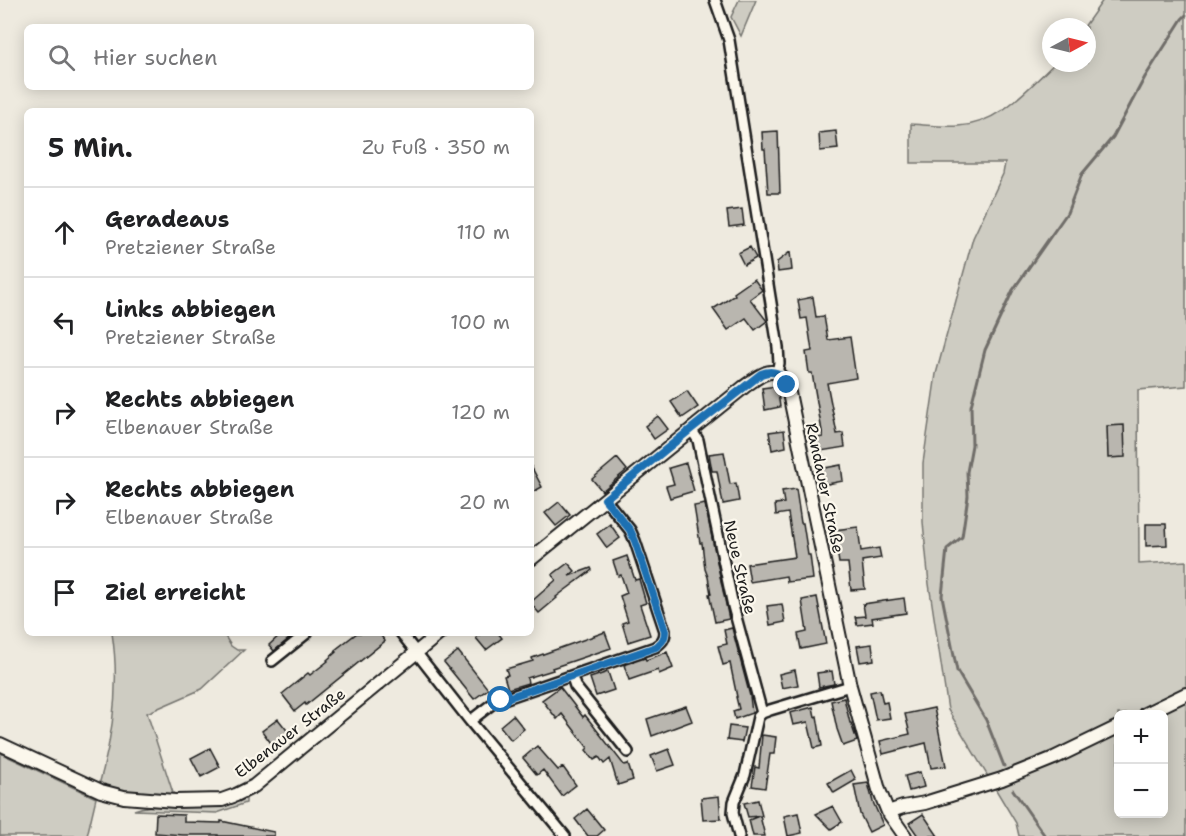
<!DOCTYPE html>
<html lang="de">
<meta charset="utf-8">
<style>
body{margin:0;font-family:"Shantell Sans",sans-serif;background:#f6f6f6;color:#202124}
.controls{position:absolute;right:18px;bottom:18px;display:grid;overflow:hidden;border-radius:9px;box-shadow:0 3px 15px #0003}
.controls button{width:54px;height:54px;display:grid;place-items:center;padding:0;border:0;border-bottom:2px solid #e0e0e0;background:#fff;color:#202124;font:30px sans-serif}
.compass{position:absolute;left:1042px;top:18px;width:54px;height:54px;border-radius:50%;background:#fff;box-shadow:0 3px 15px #0003;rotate:83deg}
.stop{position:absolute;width:18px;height:18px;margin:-14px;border:4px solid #1f6fb2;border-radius:50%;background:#fff}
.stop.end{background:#1f6fb2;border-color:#fff;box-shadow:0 2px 6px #0008}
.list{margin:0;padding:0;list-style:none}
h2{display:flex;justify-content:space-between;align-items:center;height:78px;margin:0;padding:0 24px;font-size:26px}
h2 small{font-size:20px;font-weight:400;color:#757577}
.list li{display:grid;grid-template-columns:39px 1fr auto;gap:18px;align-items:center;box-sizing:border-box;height:90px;padding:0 24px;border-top:2px solid #e0e0e0}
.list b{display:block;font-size:22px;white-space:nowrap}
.list p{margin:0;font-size:20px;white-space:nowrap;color:#757577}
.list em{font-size:20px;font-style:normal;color:#757577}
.icon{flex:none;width:33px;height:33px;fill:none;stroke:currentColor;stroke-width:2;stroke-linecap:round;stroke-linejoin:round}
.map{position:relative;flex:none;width:1186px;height:836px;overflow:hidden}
.search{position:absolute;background:#fff;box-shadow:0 3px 15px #0003;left:24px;top:24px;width:510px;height:66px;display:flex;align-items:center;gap:15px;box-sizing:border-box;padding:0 21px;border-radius:9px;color:#757577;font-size:22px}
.panel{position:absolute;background:#fff;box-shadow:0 3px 15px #0003;left:24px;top:108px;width:510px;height:528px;border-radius:9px}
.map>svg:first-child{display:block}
</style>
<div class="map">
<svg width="1186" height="836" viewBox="0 0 1186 836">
<rect width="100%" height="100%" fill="#eeeadf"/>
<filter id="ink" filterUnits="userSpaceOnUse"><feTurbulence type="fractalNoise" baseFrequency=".0167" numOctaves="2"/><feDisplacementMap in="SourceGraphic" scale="12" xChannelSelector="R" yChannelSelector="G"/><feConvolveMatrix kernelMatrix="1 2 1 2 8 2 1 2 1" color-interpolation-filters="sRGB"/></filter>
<g filter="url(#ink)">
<path fill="#ceccc2" stroke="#75746f" stroke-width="1.5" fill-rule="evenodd" d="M739 0H756L741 36 731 17Z
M1103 0H1186V386L1138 390 1139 564 1186 561V836H1019L1016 823 948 710 929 584 923 522V463L936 374 973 238 1003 174 1005 163H911V124C927 125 943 127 958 126 999 124 1027 89 1055 63H1087V27H1084ZM1118 714H1164V814H1118Z
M112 633H223L231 646 237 650H244L202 689 147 713 174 796 125 793 99 785C113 736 120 684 112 633Z
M0 753 96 798 87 836H0Z
M246 797V803L217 813 134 810C151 804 159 807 176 806 199 806 225 805 246 797Z"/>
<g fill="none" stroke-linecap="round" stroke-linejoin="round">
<path stroke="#6f6d69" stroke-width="3" d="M1004 766 986 720 957 671 942 596 947 549 962 537 968 496 967 472 972 445 971 406 985 350 1013 290 1067 213 1082 174 1113 137 1145 77 1182 19 1186 15
M1013 790 1045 836"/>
</g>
<path fill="#b9b6af" stroke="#1c1c1c" stroke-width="1.5" d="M778 131 780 193H768L765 149H763L762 132Z
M836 131 838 149 820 151 819 133Z
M742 209 744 225 729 227 727 211Z
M750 247 756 258 744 265 738 253Z
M790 252 792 270 778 272 777 262Z
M754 279 762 290 750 299 767 321 755 330 746 318 728 330 713 309 735 295 734 293Z
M813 297 816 317 824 316 828 340 850 337 856 378 827 383 837 434 843 433 845 447 815 452 812 439 823 437 812 373H809L806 352 812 351 807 318 801 319 798 300Z
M777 386 780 407 765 410 762 388Z
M687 391 698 407 682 418 671 402Z
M658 416 668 429 654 439 645 426Z
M1124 425 1125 457 1108 458 1107 426Z
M784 430 786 447 772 450 769 432Z
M724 452 730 484 736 483 739 501 723 504 717 471H712L709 454Z
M617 458 627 470 602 491 592 479Z
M686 463 694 491 670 498 666 486 674 484 669 468Z
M841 465 843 481 822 485 819 469Z
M531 466 542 487 531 493Z
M796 489 801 523H803L808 555H810L813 579 787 582 786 576 750 582 747 564 795 557 788 513 776 515 775 504 784 503 782 491Z
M559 502 570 515 556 526 545 513Z
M705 504 729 619 715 622 709 594H711L708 577 705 569 702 543H700L694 506Z
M610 524 620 538 607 548 597 534Z
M1146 524H1166L1167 545 1146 546Z
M858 527 861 551 879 548 881 558 862 561 865 589 851 590 848 563H839L834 530Z
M627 556 635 580 639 579 646 603 640 605 650 635 628 642 622 623 628 621 620 596 627 593 621 575 618 576 613 561Z
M568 563 575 571 569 576 591 568 592 570 556 597 557 598 539 613 531 604V602L556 580 552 575Z
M817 597 826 644 801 649 798 634 807 632 802 600Z
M904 598 906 613 872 618 873 623 857 625 855 617 865 616 863 604Z
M782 604 785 622 770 625 767 606Z
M732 628 750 696 752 713 735 719 733 711 739 709 736 697H737L730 663 723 665 718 646 727 644 724 630Z
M605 632 611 648 552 668 553 670 527 678 528 683 508 689 504 676 508 675 506 669 533 661 532 658Z
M282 633H296L274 651 269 645Z
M357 633H379L385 641 306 705 305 703 295 711 282 694 308 673 310 675 328 661 327 660 336 652 335 650Z
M482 633H498L502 638 486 650 476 638Z
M872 644 874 660 860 662 857 646Z
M458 651 488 689 474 699 444 662Z
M667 652 673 668 659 674 658 670 629 680 624 665 645 658 646 660Z
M795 670 798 685 782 688 779 674Z
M832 671 834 684 819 687 817 673Z
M608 672 614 690 596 696 590 678Z
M560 687 583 717 585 715 624 765 628 764 633 780 618 785 610 759 604 764 599 757 594 760 586 750 588 748 562 714 557 719 542 700Z
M880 690 883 703 887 702 890 718 876 720 870 692Z
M844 698 850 723H851L857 741 843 746 837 729 831 701Z
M686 706 692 721 652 736 647 719Z
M813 707 815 717 817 716 822 746 814 748 808 722 793 725 790 713Z
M934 708 946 766 931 768 926 743 883 754 880 741 910 734 905 714Z
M513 715 524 729 511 740 500 726Z
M278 719 290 734 273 746 262 731Z
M729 726 745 728 742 742 727 740Z
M762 735 776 737 774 754H770L765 788 752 786 755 767 759 768Z
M537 746 558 770 563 767 576 785 562 796 543 770 537 775 523 758Z
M210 748 220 767 201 777 191 758Z
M669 749 675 765 657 771 651 756Z
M851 770 856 780 834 793 828 783Z
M920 772 924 787 909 791 905 776Z
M868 783 873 802 883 825 869 832 860 814 854 785Z
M719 796 721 819 703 820 701 798Z
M758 800 762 816H760L765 836H753L749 820 759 816 748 817 744 803Z
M833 806 842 822 831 829 816 814Z
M587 809 604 830 597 836H588L575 819Z
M798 813 802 833 788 836 784 816Z
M156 814 184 815V822L221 823V821L274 832V836H218V835H183L155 833Z
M923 814 938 836H918L909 823Z"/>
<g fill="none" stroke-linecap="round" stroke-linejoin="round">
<g stroke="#1c1c1c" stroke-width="14">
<path id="minor" d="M715 0 729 40 778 347 779 363 777 373
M691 429 698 440 733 606 762 713
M401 633 470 721 565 836
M272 661 307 633
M572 677 575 686 628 752
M470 721 492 704 501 700 655 647C662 642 665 639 665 631L635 541 630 530 605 499
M739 836 733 813 734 802 745 775 758 717 762 713 770 710 850 686"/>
</g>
<g stroke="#1c1c1c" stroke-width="16">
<path id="tertiary" d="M531 559 744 387C764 372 779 360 789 393L850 686 879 790 888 812 905 836
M1145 714 1186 694
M0 744 101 791 124 797 175 801 222 800 236 795 254 786 440 633
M888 812 903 807 925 803 1002 779 1054 758 1118 727"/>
</g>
<use href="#minor" stroke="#fbf7ec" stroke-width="9"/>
<use href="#tertiary" stroke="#fbf7ec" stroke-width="12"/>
</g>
</g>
<g fill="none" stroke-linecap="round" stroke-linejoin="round" filter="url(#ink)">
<path stroke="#1f6fb2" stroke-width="8" d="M501 700 656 647C662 642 665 639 665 631L635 541 630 530 605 499 691 429 761 374C773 369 782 373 787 385"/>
</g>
<g text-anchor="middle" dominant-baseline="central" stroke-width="4.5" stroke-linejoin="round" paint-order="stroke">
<g font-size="16" fill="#1c1c1c" stroke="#fbf7ec">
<text transform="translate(825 488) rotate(78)">Randauer Straße</text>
<text transform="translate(740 567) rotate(77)">Neue Straße</text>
<text transform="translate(290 733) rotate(-38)">Elbenauer Straße</text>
</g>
</g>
</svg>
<div class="controls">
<button>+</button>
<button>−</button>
</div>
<svg class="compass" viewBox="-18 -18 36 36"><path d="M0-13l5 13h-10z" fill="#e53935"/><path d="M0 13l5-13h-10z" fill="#757577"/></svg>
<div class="stop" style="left:501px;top:700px"></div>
<div class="stop end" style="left:787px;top:385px"></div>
<div class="search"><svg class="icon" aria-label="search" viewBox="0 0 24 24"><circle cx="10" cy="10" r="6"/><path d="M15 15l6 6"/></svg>Hier suchen</div>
<section class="panel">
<h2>5 Min.<small>Zu Fuß · 350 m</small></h2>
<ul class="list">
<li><svg class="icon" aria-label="ahead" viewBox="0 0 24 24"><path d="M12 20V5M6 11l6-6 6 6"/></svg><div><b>Geradeaus</b><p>Pretziener Straße</p></div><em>110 m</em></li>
<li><svg class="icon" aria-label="left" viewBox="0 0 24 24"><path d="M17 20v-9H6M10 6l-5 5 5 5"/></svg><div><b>Links abbiegen</b><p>Pretziener Straße</p></div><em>100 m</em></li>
<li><svg class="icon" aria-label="right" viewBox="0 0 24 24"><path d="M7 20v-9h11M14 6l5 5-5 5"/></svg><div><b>Rechts abbiegen</b><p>Elbenauer Straße</p></div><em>120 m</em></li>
<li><svg class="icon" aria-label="right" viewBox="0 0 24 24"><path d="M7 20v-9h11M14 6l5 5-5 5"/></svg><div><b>Rechts abbiegen</b><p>Elbenauer Straße</p></div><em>20 m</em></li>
<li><svg class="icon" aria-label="arrive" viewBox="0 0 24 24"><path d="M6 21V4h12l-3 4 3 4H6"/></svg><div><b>Ziel erreicht</b></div></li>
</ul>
</section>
</div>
